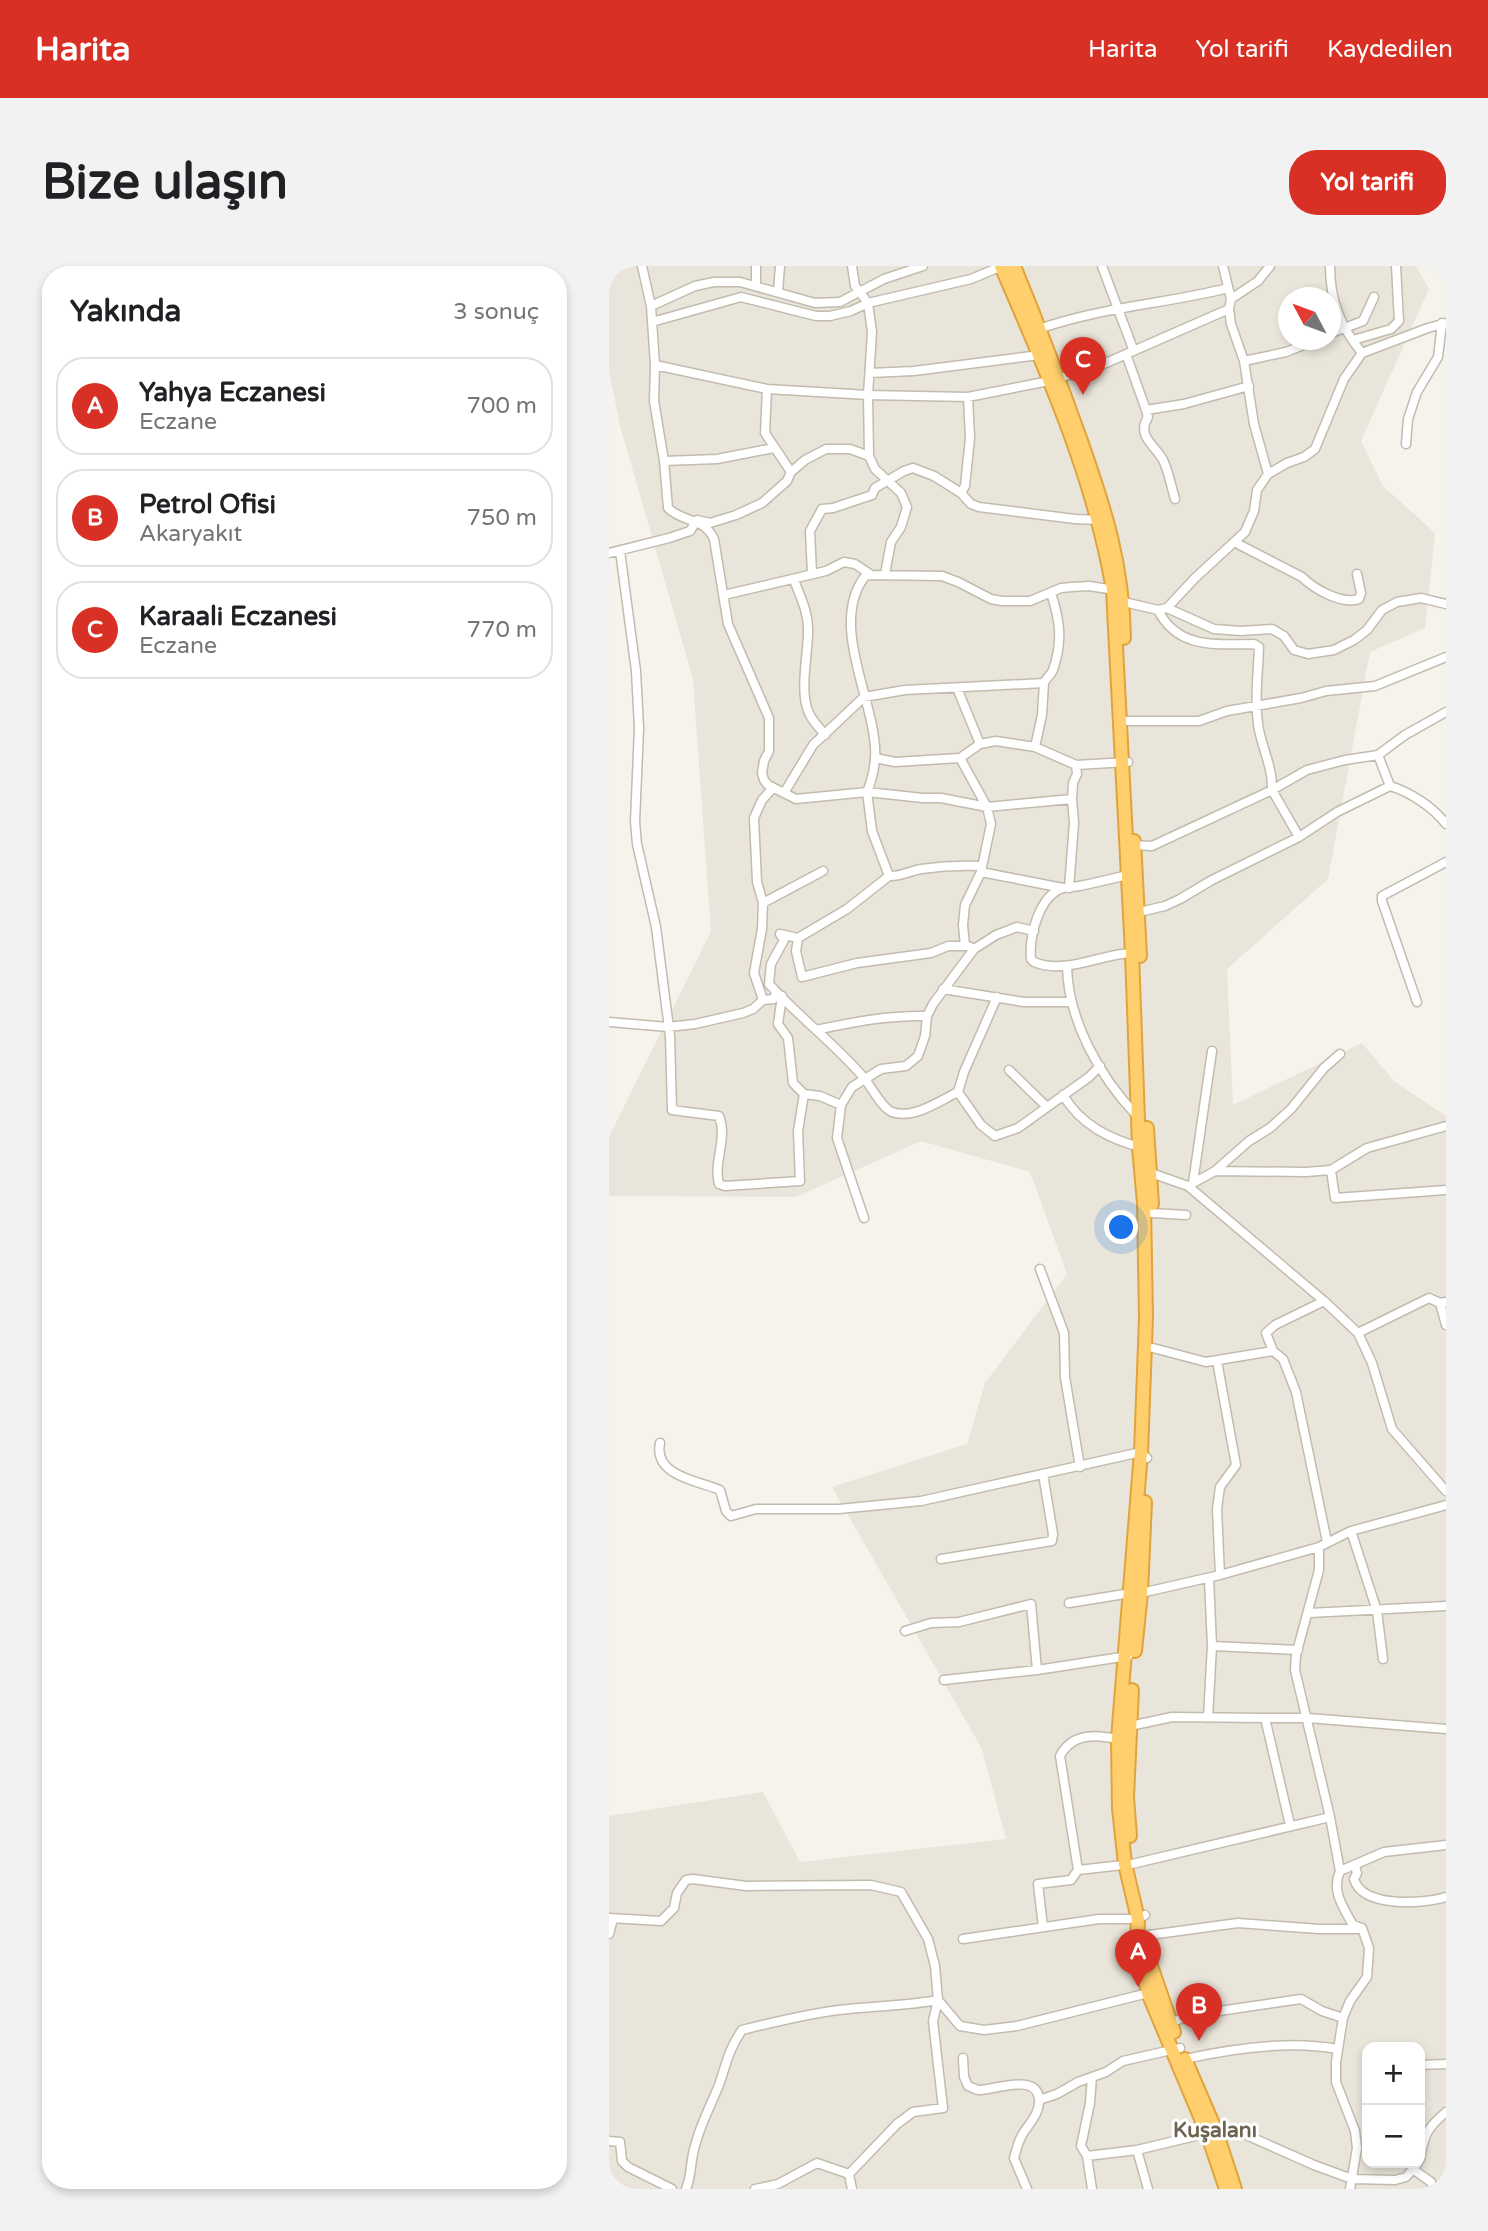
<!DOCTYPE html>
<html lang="tr">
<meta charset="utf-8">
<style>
body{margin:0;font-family:"Varela Round",sans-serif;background:#f2f2f2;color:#202124}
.controls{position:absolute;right:21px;bottom:21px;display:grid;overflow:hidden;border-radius:14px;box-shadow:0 4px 10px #0003}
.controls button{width:63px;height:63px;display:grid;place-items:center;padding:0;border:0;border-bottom:2px solid #e0e0e0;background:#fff;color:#202124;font:35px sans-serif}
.compass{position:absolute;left:669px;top:21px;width:63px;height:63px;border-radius:50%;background:#fff;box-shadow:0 4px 10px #0003;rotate:311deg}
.you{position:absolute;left:513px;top:962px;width:24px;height:24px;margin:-18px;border:5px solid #fff;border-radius:50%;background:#1a73e8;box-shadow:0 0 0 10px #1a73e833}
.badge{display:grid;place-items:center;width:46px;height:46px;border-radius:50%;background:#d93025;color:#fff;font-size:23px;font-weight:700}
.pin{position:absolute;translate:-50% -58px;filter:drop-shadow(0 2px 4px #0008)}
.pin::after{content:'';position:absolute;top:37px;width:24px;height:21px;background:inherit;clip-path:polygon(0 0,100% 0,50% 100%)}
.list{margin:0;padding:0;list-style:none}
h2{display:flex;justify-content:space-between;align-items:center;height:91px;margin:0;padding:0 28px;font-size:30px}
h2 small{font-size:23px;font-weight:400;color:#757577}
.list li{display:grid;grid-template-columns:46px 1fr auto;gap:21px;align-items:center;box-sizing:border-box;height:98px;margin:0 14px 14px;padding:0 14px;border:2px solid #e0e0e0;border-radius:28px}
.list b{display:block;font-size:26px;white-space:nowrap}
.list p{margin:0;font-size:23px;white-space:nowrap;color:#757577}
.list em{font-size:23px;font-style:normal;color:#757577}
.map{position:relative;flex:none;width:837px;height:1923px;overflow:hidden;border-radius:28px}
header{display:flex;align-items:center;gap:42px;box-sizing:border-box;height:98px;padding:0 35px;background:#d93025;color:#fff}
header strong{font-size:33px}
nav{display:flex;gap:38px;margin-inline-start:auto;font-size:24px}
.intro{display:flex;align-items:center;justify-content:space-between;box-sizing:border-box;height:168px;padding:0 42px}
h1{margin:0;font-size:49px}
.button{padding:18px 32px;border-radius:28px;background:#d93025;color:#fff;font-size:24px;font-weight:700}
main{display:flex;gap:42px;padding:0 42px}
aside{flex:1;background:#fff;border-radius:28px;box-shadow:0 4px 10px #0003}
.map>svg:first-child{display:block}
</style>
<header>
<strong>Harita</strong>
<nav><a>Harita</a><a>Yol tarifi</a><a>Kaydedilen</a></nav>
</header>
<div class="intro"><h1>Bize ulaşın</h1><a class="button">Yol tarifi</a></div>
<main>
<aside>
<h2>Yakında<small>3 sonuç</small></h2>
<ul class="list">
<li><span class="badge">A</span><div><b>Yahya Eczanesi</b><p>Eczane</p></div><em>700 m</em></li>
<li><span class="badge">B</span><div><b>Petrol Ofisi</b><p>Akaryakıt</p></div><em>750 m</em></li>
<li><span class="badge">C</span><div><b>Karaali Eczanesi</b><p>Eczane</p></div><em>770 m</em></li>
</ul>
</aside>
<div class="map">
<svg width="837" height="1923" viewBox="0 0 837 1923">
<rect width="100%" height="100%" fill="#f6f3ec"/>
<path fill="#eae5da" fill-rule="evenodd" d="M0 0H807L820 23 752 175 774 220 826 267 816 362 761 386 719 613 618 703 624 839 753 777 785 815 837 850V1923H0V1550L154 1526 191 1596 397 1573 373 1483 223 1221 358 1178 376 1117 458 1008 421 906 312 875 187 931 0 930V871L102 665 84 413 11 160 0 105ZM680 32H722V74H680ZM758 1781H811V1897H758Z"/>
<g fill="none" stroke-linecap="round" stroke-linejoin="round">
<g stroke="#c2bbae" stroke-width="11">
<path id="minor" d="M33 0 42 40 46 99 45 135 55 195 59 242C74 257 95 251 105 273L119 358 160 452V485L155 495 153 507 155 514 159 519 187 533 258 526C265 509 268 490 265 472 260 425 221 353 257 309L333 310 349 316 382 333 393 335H421L452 322 463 321 480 320 506 324
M147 0V20
M243 0 246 20 259 37 263 66 259 129 260 190
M493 0 524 83
M614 0 622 33 620 43 622 58 635 95 645 158 659 208
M721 0C721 34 731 60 753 87
M169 26 171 0
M622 33 649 15 661 0
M42 40 86 20 105 16H131L206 37 231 36 275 13 314 0
M43 56 132 31 207 50H221L242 45 259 37 362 13 393 0
M430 63C492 41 556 38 619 22
M722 67 754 55 765 31
M744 74 782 63 790 55 787 0
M517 88 537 144
M635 95 677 86 707 74
M46 99 158 123 259 129 359 131 440 115 490 100 620 43
M261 107 305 105 430 89
M158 123 156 167 182 206
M797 178 799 153 808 126 829 91 833 57
M55 195 108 193 165 182
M352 227 356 220 361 172 359 131
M566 233C562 220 560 206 554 194 546 179 527 170 539 151L537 144 575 138 640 120
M627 277 693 311C705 323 733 339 750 333L752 327 748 308
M11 285 27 405 30 462 26 556 28 578 47 661 61 770 63 844 110 850C119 873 104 895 110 918L116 920 191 915 189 865 195 828
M0 287 60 272 81 265 88 254 101 257 127 249 153 237 178 215 182 206 196 194 217 183H241L260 190 266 203 292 227 298 241 292 261 282 276 276 308
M203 307 201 265 213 243 224 242 263 229 266 222 295 205 304 202 325 210 352 227 362 238 370 241 466 253 492 254
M185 314C191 330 200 347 199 366 199 388 190 427 200 447 203 455 211 462 216 469
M115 329 217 305 235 296 246 298 261 308
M515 336 549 344 558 342 586 312 636 266 645 245 648 224 659 208 678 197 695 191 706 183 735 113 753 87 819 62 837 57
M558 342 605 363 632 365 663 363 675 370 685 384 699 388 725 384 745 374 758 364 773 344 788 336 812 332 837 338
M549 344C569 384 608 378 645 378L650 381C649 409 645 437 650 464 654 484 664 503 663 524
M348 422 371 478
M517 455H590L618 445 692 432 717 425 766 420 837 391
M426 481 433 449 435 417
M769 489 781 520C801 526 824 541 837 558
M266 492 286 496 351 492 371 478 387 475 426 481 467 499 519 496
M351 492 378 541 382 558 372 606 356 639 354 659 356 680
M663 524 698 504 736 494 769 489 796 469 837 446
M175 527 204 479 255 431 296 424 435 417C438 411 442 409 444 404 454 375 451 355 442 327
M525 579 543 580 663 524 690 571
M373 600C352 599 333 600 312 603 301 605 291 611 280 610L238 643 189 672 171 668 175 674 162 698 160 718C190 751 227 779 256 813 262 821 274 843 283 846 304 854 332 834 349 826L355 806 388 731
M372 606 454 622
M518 609C502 613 486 617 470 620 465 621 459 621 454 622 429 630 420 672 422 693L425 696C456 709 491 688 523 687
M280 610 263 565 258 526 314 532H332L378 541 463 533
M460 622 465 557 463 533 464 517 468 508 467 499
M154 637 214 605
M530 646 556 640 571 633 603 614 690 571 728 546 781 520
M189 672 187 685 193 711 248 697 322 687 339 680H359L365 683
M458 700C459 755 491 811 528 850
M334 723 415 736H462
M173 730 169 758 179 772 184 817 195 828 211 830 232 839 243 821 272 803 297 800 309 790 316 770 318 750 324 738 365 683 387 669 408 661 425 665
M154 734 145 707 153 663 154 637 148 616 145 552 153 534 164 522
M808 736 773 635V630L837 596
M0 756 59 761 86 758 134 747 144 743 154 734 165 733 167 726
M207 764C245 756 279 749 318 750
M400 804 437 840
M349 826 372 859 386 870 409 862 480 811 491 800
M454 829C472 859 500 873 534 882
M232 839 228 872 255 952
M722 904 726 932 837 924
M606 905 640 875 661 862 682 843 715 802 731 788
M542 907 579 920 715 1035 749 1067 763 1097 783 1163 837 1225
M586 916 606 905 697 906 722 904 758 882 837 860
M584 917 603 785
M543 947 577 949
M431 1003 455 1067 456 1111 471 1201
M715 1035 666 1059 657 1067 664 1085 674 1093 687 1126 718 1276
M831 1037 837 1059
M749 1067 820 1032 831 1037 837 1036
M544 1082 597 1096 664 1085
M608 1095 627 1199 611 1221 608 1243 611 1309
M51 1177C44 1210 90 1215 111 1224L117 1245 122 1250 147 1243H230L312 1235 532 1186 538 1192
M742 1265 768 1345 774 1393
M710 1281V1304L687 1389 686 1404 721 1551 731 1605
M332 1293 443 1275 444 1268 434 1208
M532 1327 611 1309 710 1281 742 1265 837 1239
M460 1337 522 1327
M700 1347 837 1340
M296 1365 322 1357 350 1356 422 1338 428 1404
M603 1380 689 1384
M335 1414 428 1404 519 1390
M599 1452 603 1380 600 1312
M656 1452 681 1559
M521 1460 563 1451 656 1452H699L837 1463
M746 1600 748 1607 745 1613C753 1642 814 1638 837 1631
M469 1604 451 1490C464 1465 490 1469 513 1474
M0 1652 52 1655 65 1642 68 1627 77 1614 84 1613 137 1620 262 1619 292 1626 319 1673 326 1700 329 1734 351 1760 375 1764 408 1760 543 1726
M434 1661 429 1618 462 1614 469 1604 523 1598 721 1551
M0 1668 4 1653
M533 1670 629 1657 710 1663H749
M354 1673 490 1653H529L536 1649
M560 1757 583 1749 692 1733 713 1745 734 1752
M354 1792 355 1811 359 1820C360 1820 368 1824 369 1824 383 1825 432 1804 430 1837 429 1851 418 1859 412 1871 409 1877 407 1885 405 1892L418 1923
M576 1793C625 1782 679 1774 728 1783
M811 1799 837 1798
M483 1811 481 1837 472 1880 478 1890 528 1884 607 1865 626 1864 705 1899 743 1913 786 1914 797 1911 809 1897
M430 1834 448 1828 469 1816 497 1806 514 1795 571 1782
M0 1875 11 1876 13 1895 19 1901 63 1923
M528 1884 539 1923
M478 1890 483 1923
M811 1893C815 1869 818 1862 837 1846
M805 1904 822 1916 824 1923
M77 1923C83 1909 81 1895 86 1880 91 1859 102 1839 110 1819 118 1796 119 1785 133 1764 165 1756 198 1748 230 1744 263 1740 296 1740 329 1734L324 1755 334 1842 304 1846 288 1858 240 1908 243 1923
M146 1923 169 1918 208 1897 240 1908
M741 1923 748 1882 746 1865 727 1816V1796L734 1752 741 1735 758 1711 760 1682 753 1662 744 1659C734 1641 722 1625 731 1605L775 1586 837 1579"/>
</g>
<g stroke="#e0a43c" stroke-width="16">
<path id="highway" d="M392 0C437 104 485 211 504 324L523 687 530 881 535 937 537 1052 532 1186 509 1473 510 1542 516 1598 529 1653 528 1679 539 1727 598 1867 617 1923
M405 0C429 58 451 116 472 175 496 243 514 299 515 372
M525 575 531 690
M538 862 543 938
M526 1385 532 1327 536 1236
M521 1570 518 1531 523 1424
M539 1691 565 1766
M576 1793 607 1865 626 1923"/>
</g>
<use href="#minor" stroke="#fff" stroke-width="8"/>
<use href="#highway" stroke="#ffcf6e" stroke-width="12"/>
</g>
<g text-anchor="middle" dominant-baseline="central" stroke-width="6" stroke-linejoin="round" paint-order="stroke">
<g font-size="21" font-weight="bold" fill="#6e6250" stroke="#fff">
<text x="606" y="1864">Kuşalanı</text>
</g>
</g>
</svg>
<div class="controls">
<button>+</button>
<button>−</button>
</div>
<svg class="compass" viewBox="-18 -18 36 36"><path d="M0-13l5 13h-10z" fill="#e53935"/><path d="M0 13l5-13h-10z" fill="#757577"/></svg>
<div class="you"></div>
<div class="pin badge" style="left:529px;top:1721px">A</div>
<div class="pin badge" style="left:590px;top:1775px">B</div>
<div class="pin badge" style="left:474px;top:129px">C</div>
</div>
</main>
